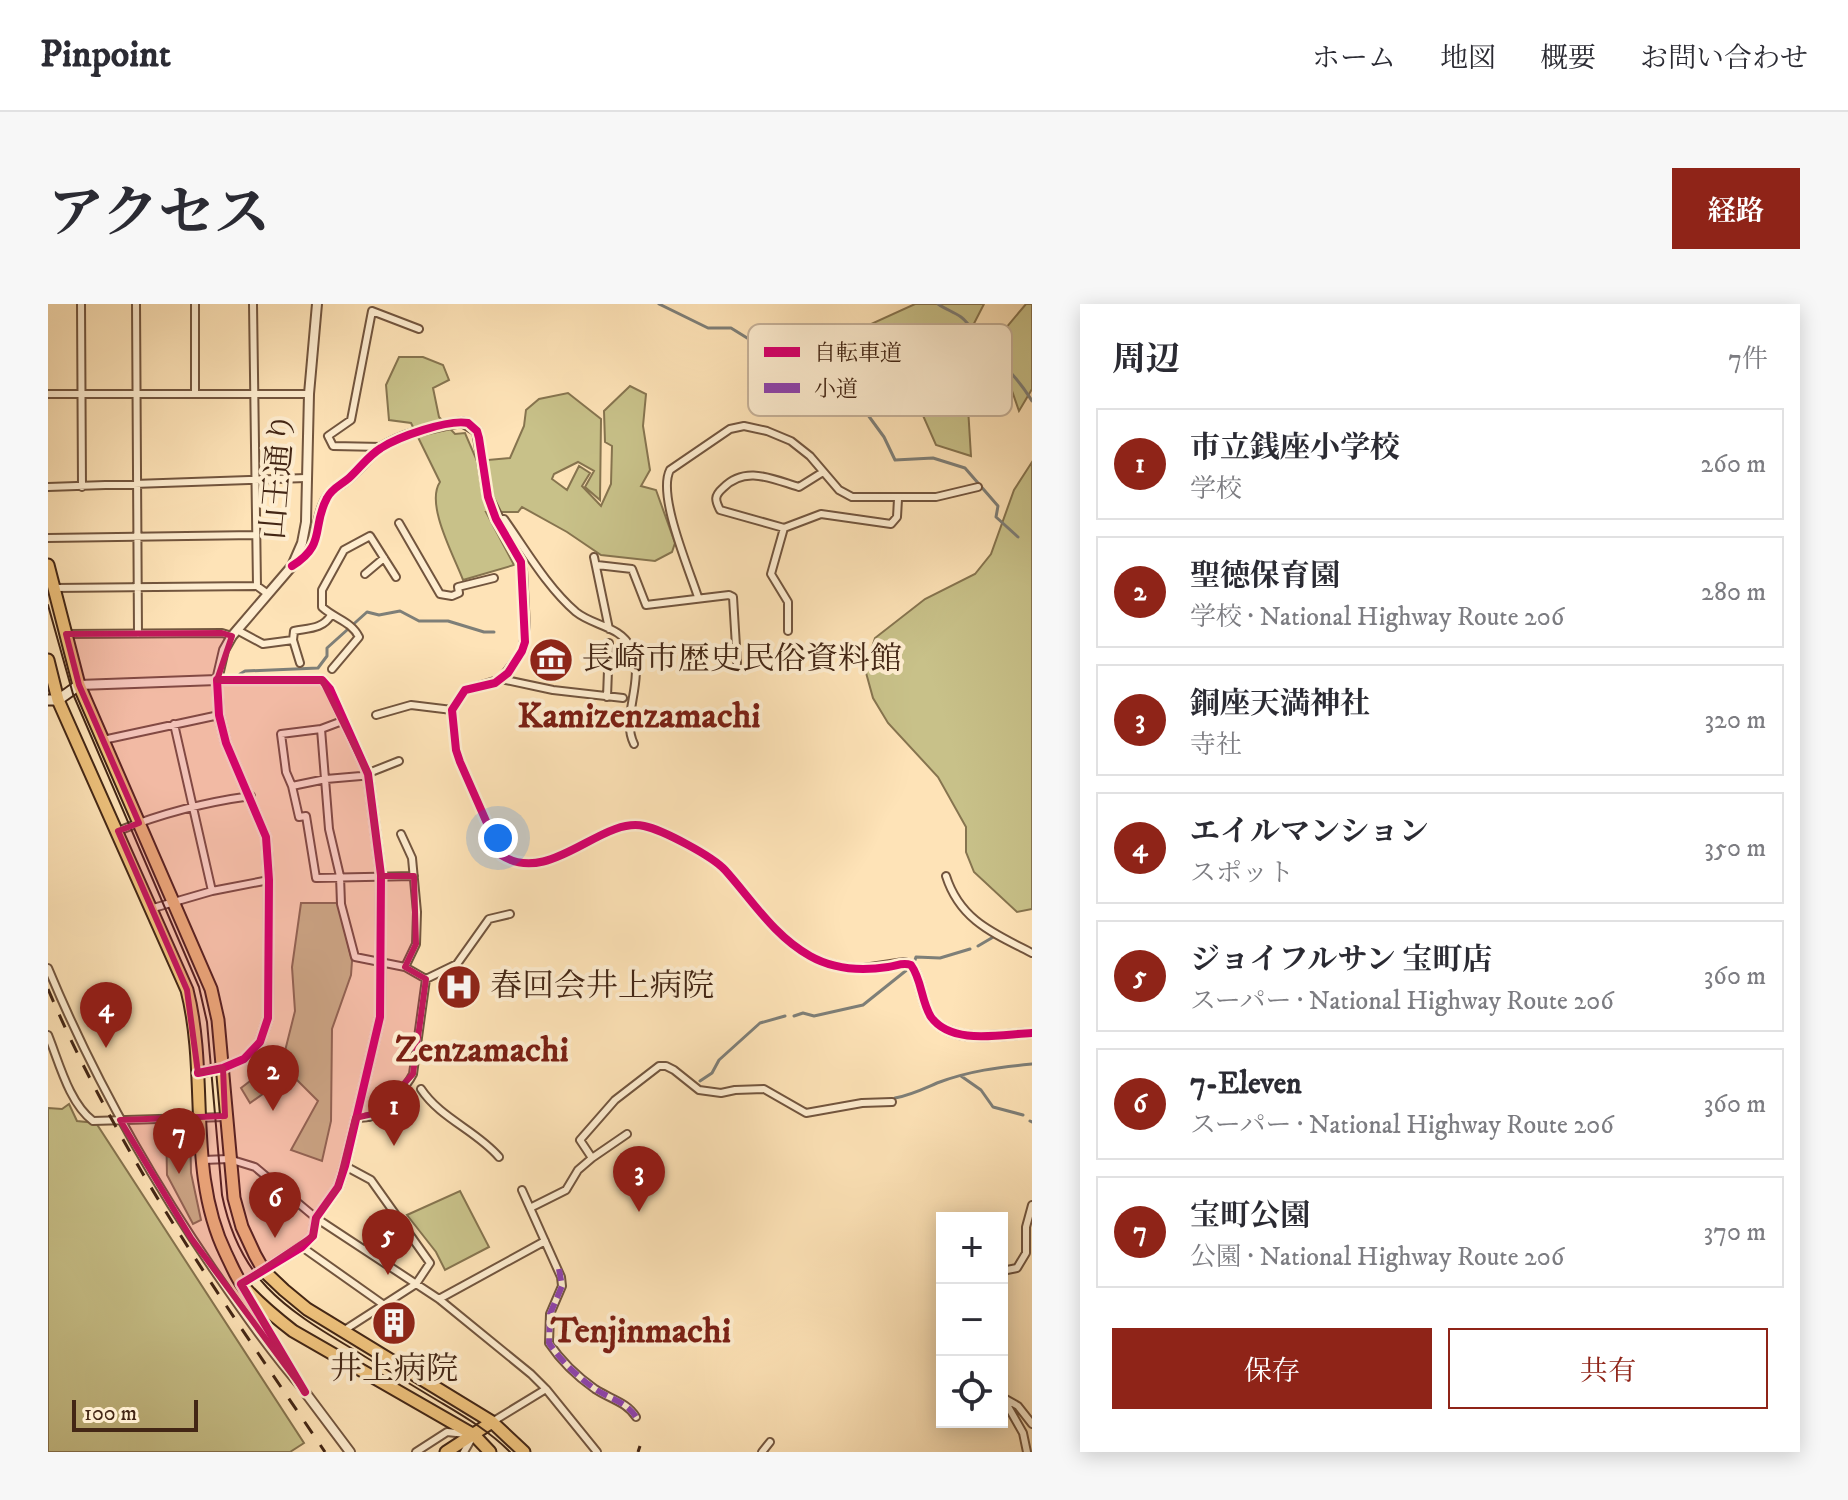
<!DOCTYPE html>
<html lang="ja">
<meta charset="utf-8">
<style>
body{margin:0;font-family:"IM FELL DW Pica","Noto Serif JP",serif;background:#f7f7f7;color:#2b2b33}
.controls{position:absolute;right:24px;bottom:24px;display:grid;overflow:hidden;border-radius:0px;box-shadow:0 4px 20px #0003}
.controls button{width:72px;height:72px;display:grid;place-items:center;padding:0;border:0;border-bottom:2px solid #e1e1e2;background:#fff;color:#2b2b33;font:40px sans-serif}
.scale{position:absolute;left:24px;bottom:20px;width:126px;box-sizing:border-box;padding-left:8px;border:4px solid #432615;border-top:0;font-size:22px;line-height:28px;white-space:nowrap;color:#432615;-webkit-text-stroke:6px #feedd0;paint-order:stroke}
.you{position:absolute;left:450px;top:534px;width:28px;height:28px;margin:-20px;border:6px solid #fff;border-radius:50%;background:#1a73e8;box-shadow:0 0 0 12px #1a73e833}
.badge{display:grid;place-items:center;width:52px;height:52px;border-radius:50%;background:#8f2418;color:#fff;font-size:26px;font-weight:700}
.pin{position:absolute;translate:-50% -66px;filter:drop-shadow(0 2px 4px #0008)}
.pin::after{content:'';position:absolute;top:42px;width:28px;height:24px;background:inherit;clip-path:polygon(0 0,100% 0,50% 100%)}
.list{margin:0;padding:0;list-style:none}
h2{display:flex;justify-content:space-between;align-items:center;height:104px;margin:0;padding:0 32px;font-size:34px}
h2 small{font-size:26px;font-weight:400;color:#7c7c81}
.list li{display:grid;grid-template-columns:52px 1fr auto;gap:24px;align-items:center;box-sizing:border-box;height:112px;margin:0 16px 16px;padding:0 16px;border:2px solid #e1e1e2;border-radius:0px}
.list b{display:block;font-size:30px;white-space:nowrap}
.list p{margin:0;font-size:26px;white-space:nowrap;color:#7c7c81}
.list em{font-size:26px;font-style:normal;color:#7c7c81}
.actions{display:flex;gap:16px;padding:24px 32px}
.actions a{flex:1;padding:18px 0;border:2px solid #8f2418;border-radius:0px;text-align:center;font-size:28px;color:#8f2418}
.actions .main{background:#8f2418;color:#fff}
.icon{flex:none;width:44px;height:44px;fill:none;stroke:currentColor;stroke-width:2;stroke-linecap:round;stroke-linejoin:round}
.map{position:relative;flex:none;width:984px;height:1148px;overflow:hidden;border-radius:0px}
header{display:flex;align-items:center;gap:48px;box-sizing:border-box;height:112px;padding:0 40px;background:#fff;border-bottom:2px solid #e1e1e2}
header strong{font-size:38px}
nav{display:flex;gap:44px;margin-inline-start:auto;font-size:28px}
.intro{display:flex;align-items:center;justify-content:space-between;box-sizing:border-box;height:192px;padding:0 48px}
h1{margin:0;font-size:56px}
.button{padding:20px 36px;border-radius:0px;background:#8f2418;color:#fff;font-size:28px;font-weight:700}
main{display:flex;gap:48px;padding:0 48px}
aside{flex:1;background:#fff;border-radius:0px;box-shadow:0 4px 20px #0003}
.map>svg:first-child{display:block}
</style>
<header>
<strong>Pinpoint</strong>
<nav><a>ホーム</a><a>地図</a><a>概要</a><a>お問い合わせ</a></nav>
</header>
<div class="intro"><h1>アクセス</h1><a class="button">経路</a></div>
<main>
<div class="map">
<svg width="984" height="1148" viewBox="0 0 984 1148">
<rect width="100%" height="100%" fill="#fee3b7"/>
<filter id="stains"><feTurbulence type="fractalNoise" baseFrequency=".0025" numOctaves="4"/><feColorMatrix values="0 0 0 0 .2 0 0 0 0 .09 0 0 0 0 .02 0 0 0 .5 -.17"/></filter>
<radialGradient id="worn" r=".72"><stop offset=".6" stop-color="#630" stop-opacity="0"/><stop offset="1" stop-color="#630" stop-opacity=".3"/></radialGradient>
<path fill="#c8c189" stroke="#86744f" stroke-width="2" d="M867 0H936L916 39 923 152 888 141 858 73 809 71 801 30Z
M978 0H984V85L971 107 954 58 952 31Z
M351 53H375L395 61 401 76 385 84 391 113 407 130 417 129 429 157 462 154 476 122 478 106 491 95 520 89 553 115 552 196 537 183 546 167 530 158 506 170 504 175 519 186 531 162 542 169 534 182 553 202 563 180 564 142 557 138 556 107 582 82 598 90 595 122 602 166 593 182 608 186 627 239 624 248 607 257 553 251 519 228 474 203 470 208H438L466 261 415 276C406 252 377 200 392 178L363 119 341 116 338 81Z
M984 158V605L969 608 926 568 918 548V523L890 473 840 419 825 394 817 365 827 334 877 295 927 270 943 250 966 186Z
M253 599H290L304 657 303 671 284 725 283 817 274 857 243 846 270 797 243 770 202 799 193 784 236 751 247 707 244 663Z
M21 800 29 817 48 819 256 1139 242 1148H0V804L14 805Z
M118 819H142L143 869 153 916 145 920 119 871Z
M412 887 441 943 397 966 388 948 359 911Z"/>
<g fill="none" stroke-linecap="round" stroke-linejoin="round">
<path stroke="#7e7f78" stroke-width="3" d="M611 0 660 24H683L704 37 747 52 772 53 785 59 806 85 811 87 817 107 836 133 847 156 885 154 917 164 950 202 948 213 970 233
M890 0C897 5 906 8 913 13 923 20 928 35 937 43 955 59 972 77 984 97
M192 370 197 367 270 364 279 352V344L319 308 331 311 352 307 371 317H400L436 328H446
M930 642 947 632
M867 656 868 653 892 654 922 645
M746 712 755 709 766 712 815 701 860 665
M913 772 933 786 945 803 975 811
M652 777 664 769 671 756 712 719 737 712
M847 794C863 791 875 785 889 779 920 767 952 763 984 760
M982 817 984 818"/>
<g stroke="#72553e" stroke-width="10">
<path id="minor" d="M33 0 34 183
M88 0 90 330
M147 0V90
M205 0 209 282
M0 90H261
M334 143 285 142 280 132 303 116 324 7 371 25
M0 183 258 174
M448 215H456C478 246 499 283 528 308 545 322 573 322 583 344 598 377 572 412 586 440
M351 219 392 290 404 292 411 289 410 283 446 274
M736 224 672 206C667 196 666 192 675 184 697 161 724 175 751 183L775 168
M0 234 208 231
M462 237 475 266 478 324 474 347 453 375 417 386 404 406 408 446 412 458 453 551C502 583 553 512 597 522 616 526 664 552 677 566 704 596 726 633 763 652 780 661 798 663 816 665
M546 253 561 325
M549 261 584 265 598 301 681 291 685 293 689 359
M317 270 336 254
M6 284 209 282 220 290
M650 293C641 265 609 191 622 166L682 125 696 122 719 127 743 137 762 152 791 186 804 193H888L930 183
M189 326 215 340 245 336 246 327C261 324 275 325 283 311
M740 327V298L723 270 736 224 773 210 843 220 849 213 850 195
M18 330 174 329 184 332
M245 336 252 359
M284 365 311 333C303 317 287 315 274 303V286L296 246 322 232 348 273
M453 375 505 386 575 394
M559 393 561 339
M328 411 363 401 404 406
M297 416 273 425 233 430 238 468 244 482 251 513 258 512 268 574 366 572
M126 420 164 587
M273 425 281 525 292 572 293 600 307 653 357 663 378 675
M55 436 171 411
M244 482 278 475 313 472 351 457
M70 527C112 510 158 498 203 492
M353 530 364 554 369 608 368 640 357 663
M898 572C912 616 945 629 984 649
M102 605 164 587 221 576
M0 664C44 770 100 870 165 965 194 1007 223 1049 257 1088
M0 731C11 758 21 799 45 817L177 813
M373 785C392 814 429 827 451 853
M307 814C308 814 320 814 321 813 335 810 359 782 365 770L378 675 409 660 441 615 462 610
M544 854 579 830
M155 856 181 855 207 863 268 914 391 995 483 1070 498 1085 549 1148
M474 886 513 973 514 982 502 1010 501 1039C513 1057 530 1073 547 1085 562 1095 579 1098 588 1113
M482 904 518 886 530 866 544 854 532 836 567 796 611 762H618L626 766 651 786 673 789 687 786 716 785 758 809 814 799 844 798
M254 943 336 1001
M318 945 344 907
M954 967 969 964 978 949V923L984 901
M202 994 249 1075
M391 995 497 937
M295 1027 368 980 382 959 323 876 297 862
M954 1092 975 1129 979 1148
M956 1094 970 1102 984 1120
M444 1118 498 1085
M368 1148 399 1128 418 1130
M416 1148 424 1134
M714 1148 722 1138"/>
</g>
<g stroke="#72553e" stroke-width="12">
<path id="tertiary" d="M245 261C277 240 263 226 277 197 282 186 290 183 299 176 311 166 319 154 331 145 354 129 387 123 414 118L429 127 440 193 462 237
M31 381 169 376 176 346 184 332 244 262 254 239 258 218 261 90 269 0
M816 665 856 659 863 661C874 676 873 697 883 713 904 742 954 730 984 729
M150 769 175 764 196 755 212 738 220 714 221 576 218 533 178 439 171 411 169 376H274L282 385 320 470 333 571 332 713 297 862 290 883 268 914 265 932 254 943 193 980
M257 1088 302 1148"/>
</g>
<g stroke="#432615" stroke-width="13">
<path id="secondary" d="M0 396H10L31 381"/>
</g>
<g stroke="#432615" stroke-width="15">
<path id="trunk" d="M0 261 31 381 163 685 170 716 186 894 194 923 207 951 216 967 236 986 259 1005 444 1118 476 1148
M0 356 10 396 139 686C161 772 138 868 178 950 183 960 188 973 195 982 210 999 227 1013 245 1027L426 1131 442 1148
M398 1148 444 1118"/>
</g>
<use href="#minor" stroke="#feedd0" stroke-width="6"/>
<use href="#tertiary" stroke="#feedd0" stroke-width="8"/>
<use href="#secondary" stroke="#feedd0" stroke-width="9"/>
<use href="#trunk" stroke="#efc27c" stroke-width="11"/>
<path stroke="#432615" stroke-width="2" d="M0 301 25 390 151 683 159 718 174 891C191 974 234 1003 303 1044 332 1062 362 1080 392 1098 417 1113 441 1127 462 1148"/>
<path stroke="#432615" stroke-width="3" stroke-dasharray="14 14" stroke-linecap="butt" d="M0 685C71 852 176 998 277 1148
M590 1148 592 1142"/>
<path stroke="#8e44ad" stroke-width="6" stroke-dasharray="12 6" stroke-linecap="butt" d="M511 965 514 982 502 1010 501 1039C513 1057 530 1073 547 1085 562 1095 579 1098 588 1113"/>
<g stroke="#feedd0" stroke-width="13">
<path id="cycleway" d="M244 262C279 240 263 224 279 194 284 184 293 181 301 174 312 164 320 152 333 144 350 133 400 115 420 119L429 127 431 134 440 193 448 215 473 258 477 338 474 347 460 369 447 379 417 386 404 406 408 446 412 458 453 551C502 583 553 512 596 522 615 526 664 552 677 566 704 596 726 632 762 652 785 665 814 667 840 663 849 662 854 658 863 661 874 676 873 697 883 713 904 742 954 730 984 729
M150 769 175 764 196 755 212 738 220 714 221 576 218 533 178 439 171 411 169 376H274L282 385 320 470 333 571 332 713 297 862 290 883 268 914 265 932 254 943 193 980 257 1088"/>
</g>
<use href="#cycleway" stroke="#d6006c" stroke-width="8"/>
</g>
<path fill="#c2185b" fill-opacity="0.2" stroke="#c2185b" stroke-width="6" stroke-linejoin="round" d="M174 329 184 332 169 376H274L320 470 333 572H366L368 640 357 663 378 675 365 770 329 809 307 814 290 883 268 914 265 932 193 980 257 1088 143 934 72 816 177 812 175 764 150 769 139 686 70 527 91 519 31 381 18 330Z"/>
<defs>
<g id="museum-disc" transform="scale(2.3)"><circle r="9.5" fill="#8f2418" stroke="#feedd0"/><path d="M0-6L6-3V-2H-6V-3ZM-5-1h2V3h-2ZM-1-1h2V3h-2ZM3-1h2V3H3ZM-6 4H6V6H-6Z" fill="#fff"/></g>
<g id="hospital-disc" transform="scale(2.3)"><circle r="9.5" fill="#8f2418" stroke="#feedd0"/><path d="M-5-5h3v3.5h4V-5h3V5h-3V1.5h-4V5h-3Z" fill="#fff"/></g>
<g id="building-disc" transform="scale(2.3)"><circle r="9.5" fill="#8f2418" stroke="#feedd0"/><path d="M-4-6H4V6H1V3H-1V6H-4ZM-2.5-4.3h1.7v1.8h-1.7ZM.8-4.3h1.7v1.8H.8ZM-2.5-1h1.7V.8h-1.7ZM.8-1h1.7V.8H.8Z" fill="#fff"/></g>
</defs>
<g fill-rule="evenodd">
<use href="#museum-disc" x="503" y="356"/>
<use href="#hospital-disc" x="411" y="683"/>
<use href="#building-disc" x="346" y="1019"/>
</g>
<g text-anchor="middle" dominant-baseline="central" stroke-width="8" stroke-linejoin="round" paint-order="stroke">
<g font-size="32" fill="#432615" stroke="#feedd0">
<text transform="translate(231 172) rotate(-85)">山王通り</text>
</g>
<g font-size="32" fill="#432615" stroke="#feedd0" text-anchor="start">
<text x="534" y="356">長崎市歴史民俗資料館</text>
<text x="442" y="683">春回会井上病院</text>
<text x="346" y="1066" text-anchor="middle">井上病院</text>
</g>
<g font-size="36" font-weight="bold" fill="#7a1f14" stroke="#feedd0">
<text x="591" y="412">Kamizenzamachi</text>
<text x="434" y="746">Zenzamachi</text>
<text x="593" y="1027">Tenjinmachi</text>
</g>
</g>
<rect x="700" y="20" width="264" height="92" rx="12" fill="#feedd0" stroke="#c6b198" stroke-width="2"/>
<rect x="716" y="43" width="36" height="10" fill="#d6006c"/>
<rect x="716" y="79" width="36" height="10" fill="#8e44ad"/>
<g font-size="22" fill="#432615">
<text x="766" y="56">自転車道</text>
<text x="766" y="92">小道</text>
</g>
<rect width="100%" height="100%" filter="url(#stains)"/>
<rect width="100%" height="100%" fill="url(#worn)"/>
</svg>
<div class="controls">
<button>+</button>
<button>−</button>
<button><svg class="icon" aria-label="locate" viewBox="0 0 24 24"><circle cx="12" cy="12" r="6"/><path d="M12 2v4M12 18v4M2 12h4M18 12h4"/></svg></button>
</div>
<div class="scale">100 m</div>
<div class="you"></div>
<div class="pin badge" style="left:346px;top:842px">1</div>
<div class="pin badge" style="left:225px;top:807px">2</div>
<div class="pin badge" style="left:591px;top:908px">3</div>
<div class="pin badge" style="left:58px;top:744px">4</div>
<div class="pin badge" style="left:340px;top:971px">5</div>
<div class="pin badge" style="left:227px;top:934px">6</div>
<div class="pin badge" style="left:131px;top:870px">7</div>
</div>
<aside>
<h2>周辺<small>7件</small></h2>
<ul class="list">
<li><span class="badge">1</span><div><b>市立銭座小学校</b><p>学校</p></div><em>260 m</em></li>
<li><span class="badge">2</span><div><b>聖徳保育園</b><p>学校 · National Highway Route 206</p></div><em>280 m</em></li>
<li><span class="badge">3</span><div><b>銅座天満神社</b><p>寺社</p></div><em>320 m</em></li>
<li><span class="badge">4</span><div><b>エイルマンション</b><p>スポット</p></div><em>350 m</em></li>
<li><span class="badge">5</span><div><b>ジョイフルサン 宝町店</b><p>スーパー · National Highway Route 206</p></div><em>360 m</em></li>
<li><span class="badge">6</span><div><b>7-Eleven</b><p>スーパー · National Highway Route 206</p></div><em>360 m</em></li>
<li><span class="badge">7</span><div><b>宝町公園</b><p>公園 · National Highway Route 206</p></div><em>370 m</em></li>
</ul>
<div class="actions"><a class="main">保存</a><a>共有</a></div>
</aside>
</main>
